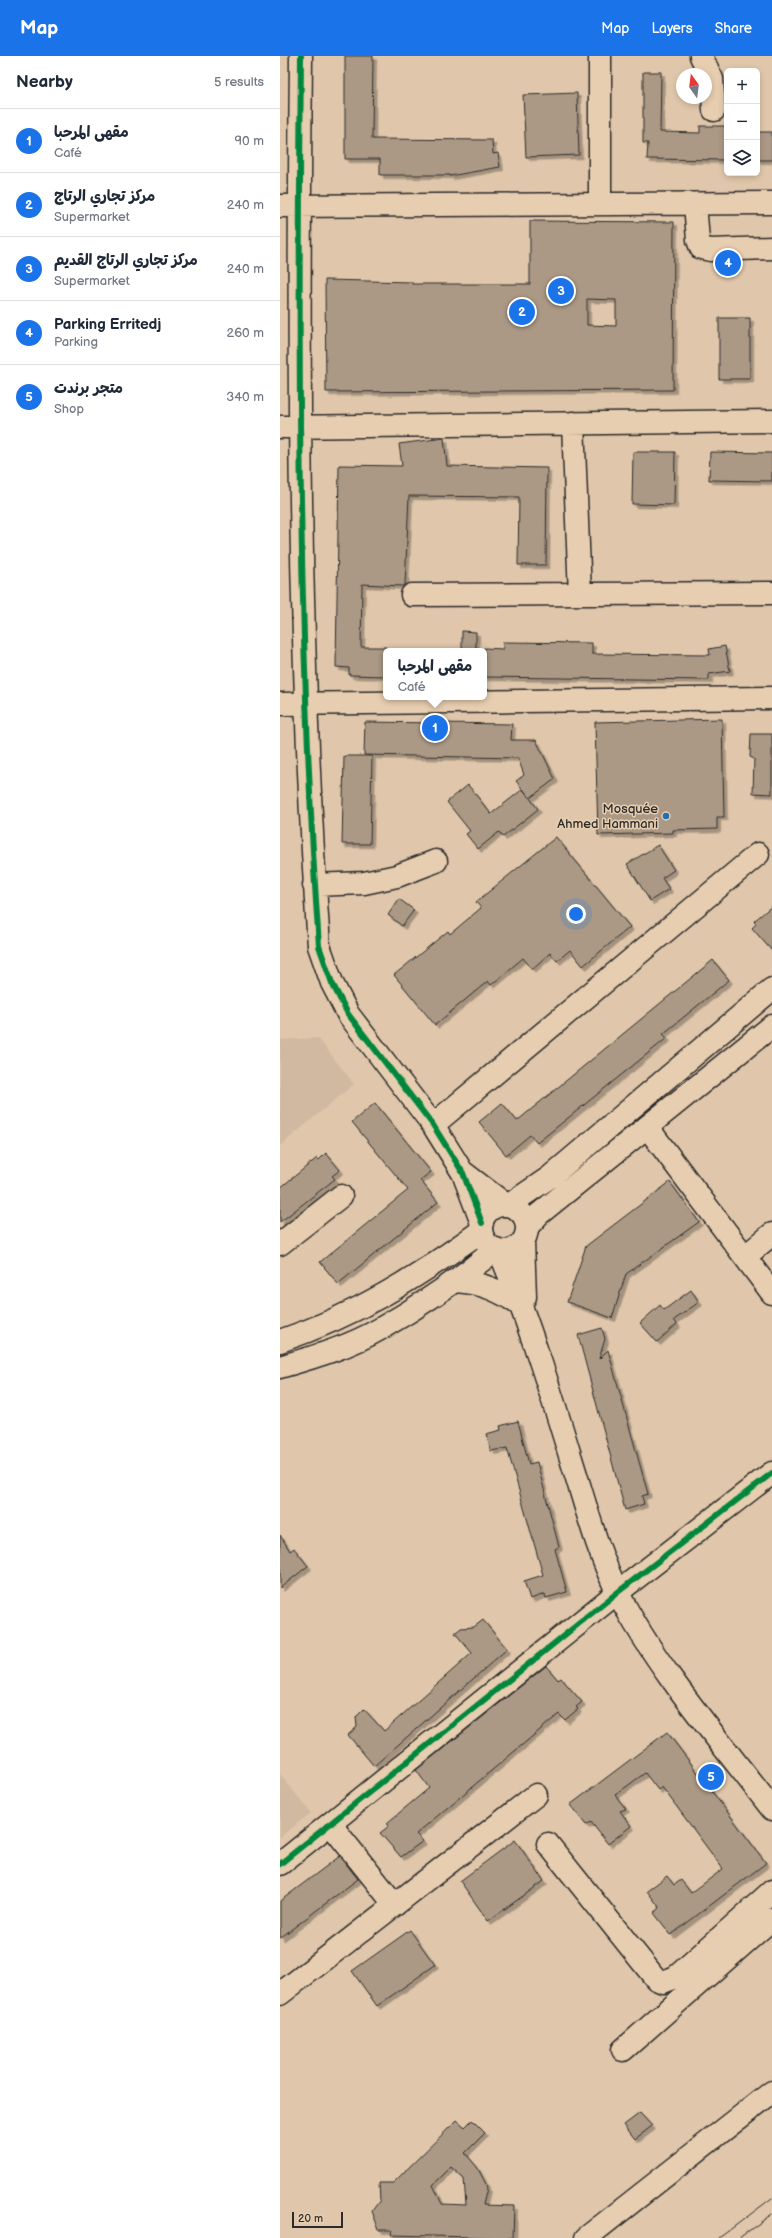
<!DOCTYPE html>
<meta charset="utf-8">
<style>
body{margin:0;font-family:"Balsamiq Sans","Playpen Sans Arabic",sans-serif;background:#f6f6f7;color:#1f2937}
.controls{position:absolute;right:12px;top:12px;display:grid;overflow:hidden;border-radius:6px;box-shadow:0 2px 6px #0003}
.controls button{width:36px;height:36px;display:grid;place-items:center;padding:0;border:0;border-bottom:1px solid #e0e1e3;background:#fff;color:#1f2937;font:20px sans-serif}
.compass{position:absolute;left:396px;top:12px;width:36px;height:36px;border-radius:50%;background:#fff;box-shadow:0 2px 6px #0003;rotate:346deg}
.scale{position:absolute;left:12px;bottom:10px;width:51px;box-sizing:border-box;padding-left:4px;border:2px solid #2b2b2b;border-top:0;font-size:11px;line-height:14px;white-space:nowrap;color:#2b2b2b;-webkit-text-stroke:3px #e8ceb0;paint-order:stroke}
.you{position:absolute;left:296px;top:858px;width:14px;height:14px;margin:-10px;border:3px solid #fff;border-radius:50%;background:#1a73e8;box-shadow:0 0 0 6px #1a73e833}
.badge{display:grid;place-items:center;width:26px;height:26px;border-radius:50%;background:#1a73e8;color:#fff;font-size:13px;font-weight:700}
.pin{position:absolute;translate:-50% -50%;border:2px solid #fff;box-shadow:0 1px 4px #0006}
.popup{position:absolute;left:103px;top:592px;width:104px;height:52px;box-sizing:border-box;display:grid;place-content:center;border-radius:6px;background:#fff;filter:drop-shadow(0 1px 3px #0005);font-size:13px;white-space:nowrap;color:#747a83}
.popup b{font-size:15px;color:#1f2937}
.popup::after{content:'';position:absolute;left:50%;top:100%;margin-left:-8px;border:8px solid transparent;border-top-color:#fff}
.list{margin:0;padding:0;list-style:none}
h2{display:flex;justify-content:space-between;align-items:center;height:52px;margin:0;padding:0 16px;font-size:17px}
h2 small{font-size:13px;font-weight:400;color:#747a83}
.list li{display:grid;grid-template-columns:26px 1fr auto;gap:12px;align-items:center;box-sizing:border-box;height:64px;padding:0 16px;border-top:1px solid #e0e1e3}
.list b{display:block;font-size:15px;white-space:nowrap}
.list p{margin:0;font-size:13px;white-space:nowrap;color:#747a83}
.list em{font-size:13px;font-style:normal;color:#747a83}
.icon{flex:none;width:22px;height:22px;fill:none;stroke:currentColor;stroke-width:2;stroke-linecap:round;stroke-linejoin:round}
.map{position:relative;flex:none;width:492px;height:2182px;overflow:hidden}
header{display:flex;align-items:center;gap:24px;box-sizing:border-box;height:56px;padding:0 20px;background:#1a73e8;color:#fff}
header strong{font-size:19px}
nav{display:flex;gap:22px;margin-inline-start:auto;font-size:14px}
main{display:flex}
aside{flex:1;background:#fff}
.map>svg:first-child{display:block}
</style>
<header>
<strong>Map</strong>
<nav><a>Map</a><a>Layers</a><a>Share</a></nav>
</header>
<main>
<aside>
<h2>Nearby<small>5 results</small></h2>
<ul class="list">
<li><span class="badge">1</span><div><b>مقهى المرحبا</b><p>Café</p></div><em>90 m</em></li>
<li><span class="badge">2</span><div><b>مركز تجاري الرتاج</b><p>Supermarket</p></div><em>240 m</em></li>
<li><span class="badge">3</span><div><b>مركز تجاري الرتاج القديم</b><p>Supermarket</p></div><em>240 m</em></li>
<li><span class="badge">4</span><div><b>Parking Erritedj</b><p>Parking</p></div><em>260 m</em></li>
<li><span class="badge">5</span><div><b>متجر برندت</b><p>Shop</p></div><em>340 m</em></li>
</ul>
</aside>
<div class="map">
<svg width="492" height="2182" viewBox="0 0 492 2182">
<defs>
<filter id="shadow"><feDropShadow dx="3.5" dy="3.5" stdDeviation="0" flood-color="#0004"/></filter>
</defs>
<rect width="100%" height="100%" fill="#e0c7ab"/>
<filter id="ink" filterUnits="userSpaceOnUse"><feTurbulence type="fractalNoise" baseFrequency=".025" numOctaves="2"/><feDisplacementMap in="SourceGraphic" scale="8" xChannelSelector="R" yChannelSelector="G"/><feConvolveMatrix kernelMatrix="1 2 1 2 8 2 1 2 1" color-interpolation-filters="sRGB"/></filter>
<g filter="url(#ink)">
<path fill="#d0b9a0" d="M38 982 74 1028 0 1090V984Z
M0 1718 31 1757 0 1781Z"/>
<path fill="#ab9985" stroke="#2b2b2b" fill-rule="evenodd" filter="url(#shadow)" d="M65 0H93L92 83 212 84 213 98 218 97 220 111 170 120V119H100V103H65Z
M363 16H381L380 76 420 77V70H447V104L367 103 368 87H363Z
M297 37 299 99 246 101 243 39Z
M477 76H492V104H477Z
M250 165 394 166 393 334 46 336 45 224 132 226V228H250ZM307 243 336 244V270L307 269Z
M439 262H470V323H439Z
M164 382 167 410 267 412 266 509H238L239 441 129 440 125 529 123 530 82 528 81 591H106V620L69 619V612L56 611 59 409 122 410 119 388Z
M353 396H395L394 449 352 448Z
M430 396 492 397V425L429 424Z
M182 575 196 576V595H182Z
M223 586 312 587V598L430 599 429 593 445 590 450 615 429 618V624L204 621V592L223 593Z
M442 663 444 761H437V773L393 774V777L318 779 315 666Z
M85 666 232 668 231 684H256L275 723 250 742 236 725 244 719 238 702 84 699Z
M471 678H492V738L473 737 474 703 470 701Z
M64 700H92L90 788H62Z
M188 729 211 758 243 733 258 753 223 781 219 776 198 793 186 778 190 775 167 746Z
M276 781 350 871 303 910 290 894 277 905 270 897 252 913 243 902 211 929 208 925 155 969 114 919 168 875 170 878 201 852 196 846Z
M378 789 394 814 382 822 389 833 370 845 347 808Z
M119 843 134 854 122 870 108 859Z
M492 850V895L472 872 476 868 474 865Z
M433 904 449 924 383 978 387 982 257 1087 250 1079 226 1099 199 1066 222 1047 237 1065Z
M95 1047 151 1116 140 1124 158 1146 58 1228 40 1206 128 1134 72 1066Z
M46 1097 60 1114 52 1120 55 1123 0 1166V1132L37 1102 39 1104Z
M390 1126 419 1166 346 1218 332 1262 287 1246 306 1190Z
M411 1234 419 1246 394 1264 397 1268 377 1286 360 1267 380 1249 384 1254Z
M322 1272 325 1283 319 1303 328 1294 368 1438 362 1440 364 1448 345 1454 298 1279Z
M238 1365 249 1408 257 1406 279 1491 275 1493 287 1536 266 1542 265 1538 250 1543 244 1525 263 1519 227 1392 211 1395 206 1378 221 1374 220 1370Z
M0 1479 10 1495 14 1492 28 1510 0 1532Z
M203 1564 227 1593 94 1710 68 1679 77 1671 76 1661 84 1653 104 1675 192 1597 175 1577 181 1572 194 1571Z
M266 1610 278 1624 281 1622 302 1646 296 1651 298 1653 285 1664 279 1658 136 1778 143 1785 121 1801 100 1777 109 1770 107 1767 149 1732 136 1714Z
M387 1676 486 1807 391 1879 374 1857 380 1852 367 1835 387 1820 394 1829 401 1824 411 1837 443 1813 382 1731 378 1734 365 1717 335 1739 346 1753 340 1755 351 1770 328 1788 311 1766 306 1769 290 1749Z
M235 1784 264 1825 208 1865 180 1825Z
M60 1800 78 1823 0 1882V1845Z
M130 1874 155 1909 97 1950 72 1915Z
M360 2057 372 2070 355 2083 344 2069Z
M177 2064 185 2071 192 2064 205 2077 185 2097 197 2111 205 2126 207 2132 203 2149 234 2150 233 2182 111 2179 112 2174H99L92 2155 100 2144 99 2127H113ZM171 2111 184 2123 186 2149 162 2148 153 2129Z"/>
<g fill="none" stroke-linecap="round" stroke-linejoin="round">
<g stroke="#2b2b2b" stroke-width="25">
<path id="minor" d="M21 0C18 296 18 594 39 890L52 927 68 958 153 1069 183 1117 202 1167
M421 0 432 23 434 54
M320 148V0
M415 148 418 184 421 192 431 194 492 192
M0 150 492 147
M293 367 300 538
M0 371 492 365
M132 539 492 537
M34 829 84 827 117 820 156 805
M153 1069 478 798
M368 1072 492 1237
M184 1117 226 1149
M0 1188 61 1140
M466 1200 492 1178
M51 1769 115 1849
M268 1788 376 1923 383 1926 396 1921 492 1835
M0 1808 338 1536 492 1417
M0 1938 256 1739
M343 1994 492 1863"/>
</g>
<g stroke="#2b2b2b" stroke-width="25">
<path id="major" d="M0 648 492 642
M229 1149 270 1121 492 933
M201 1172a23 23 0 1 1 46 0a23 23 0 1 1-46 0Z
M248 1170 259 1158 492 970
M243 1185 245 1241
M219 1194C248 1263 270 1334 292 1406 306 1450 317 1495 338 1537 377 1613 440 1685 492 1753
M174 1225C200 1226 221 1234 241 1250
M0 1285C77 1259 136 1222 201 1175
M0 1311C34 1301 69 1291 100 1273 140 1250 180 1223 216 1193
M306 2182 492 2036"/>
</g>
<use href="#minor" stroke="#e8ceb0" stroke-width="22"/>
<use href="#major" stroke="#e8ceb0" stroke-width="22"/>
<path stroke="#2b2b2b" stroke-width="1" d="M439 2182 492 2142
M459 2182 492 2158"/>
<g stroke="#e8ceb0" stroke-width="8">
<path id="cycleway" d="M21 0C18 296 18 594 39 890L52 927 68 958 153 1069 183 1117 202 1167
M0 1808 338 1536 492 1417"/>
</g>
<use href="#cycleway" stroke="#00873e" stroke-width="6"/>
</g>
</g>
<circle fill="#1f6fb2" stroke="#e8ceb0" stroke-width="1.5" cx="386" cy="760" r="4"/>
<g text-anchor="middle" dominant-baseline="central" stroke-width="3" stroke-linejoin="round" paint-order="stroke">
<g font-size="13" fill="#2b2b2b" stroke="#e8ceb0" text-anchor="end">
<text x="378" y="753">Mosquée<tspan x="378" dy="15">Ahmed Hammani</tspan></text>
</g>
</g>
</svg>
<div class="controls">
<button>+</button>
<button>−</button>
<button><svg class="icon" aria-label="layers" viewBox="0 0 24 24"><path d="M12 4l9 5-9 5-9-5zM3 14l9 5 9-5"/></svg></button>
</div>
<svg class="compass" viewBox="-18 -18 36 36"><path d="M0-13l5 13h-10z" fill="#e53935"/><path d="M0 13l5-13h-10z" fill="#747a83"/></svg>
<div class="scale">20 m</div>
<div class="you"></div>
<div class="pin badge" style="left:155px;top:672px">1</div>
<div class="popup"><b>مقهى المرحبا</b>Café</div>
<div class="pin badge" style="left:242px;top:256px">2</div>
<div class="pin badge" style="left:281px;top:235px">3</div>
<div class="pin badge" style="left:448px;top:207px">4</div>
<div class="pin badge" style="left:431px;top:1721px">5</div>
</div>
</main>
